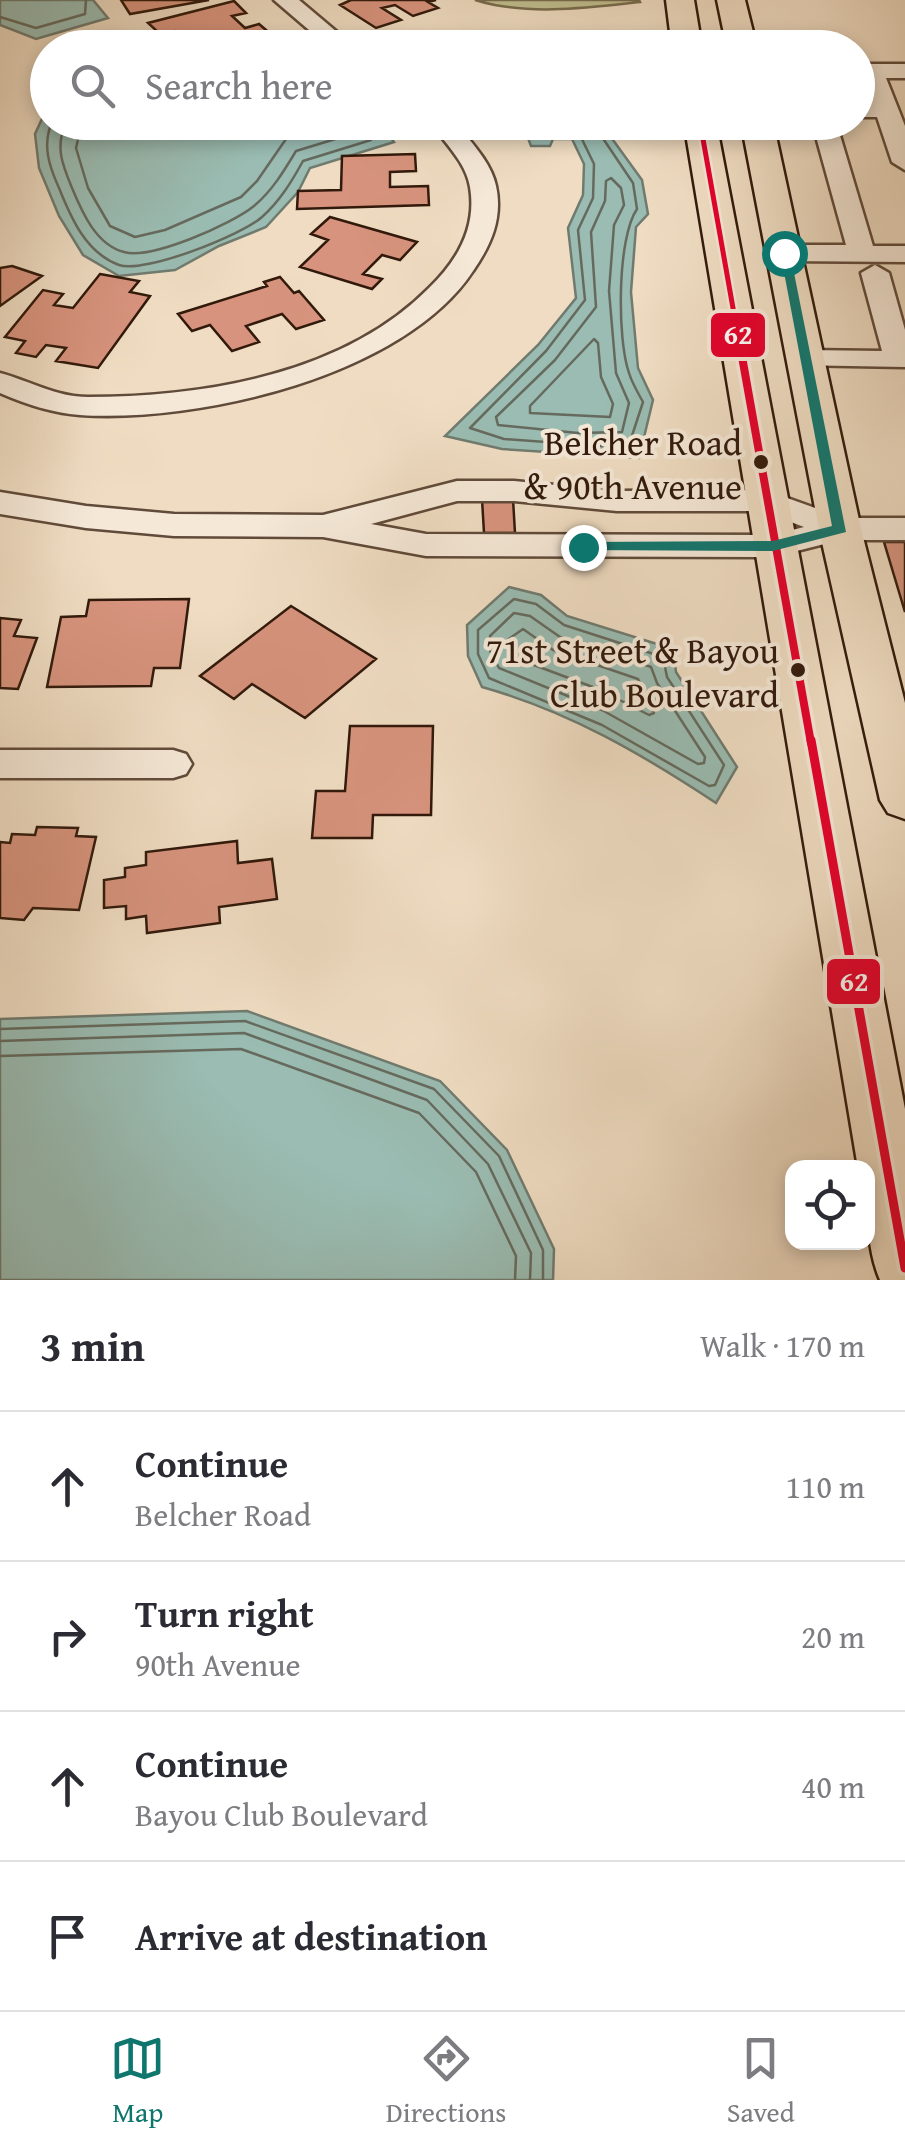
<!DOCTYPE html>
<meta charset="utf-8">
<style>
body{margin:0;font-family:"Gentium Book Plus",serif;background:#f2f2f3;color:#2b2b33}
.controls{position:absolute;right:30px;bottom:30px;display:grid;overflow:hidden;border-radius:20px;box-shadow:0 5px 15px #0003}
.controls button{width:90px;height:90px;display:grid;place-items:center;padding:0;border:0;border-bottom:2px solid #e1e1e2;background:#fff;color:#2b2b33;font:50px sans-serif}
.stop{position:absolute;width:30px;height:30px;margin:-22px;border:8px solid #0f766e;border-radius:50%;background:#fff}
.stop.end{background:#0f766e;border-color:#fff;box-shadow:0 2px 10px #0008}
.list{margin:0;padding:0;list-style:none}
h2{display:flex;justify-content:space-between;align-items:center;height:130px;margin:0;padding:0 40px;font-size:42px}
h2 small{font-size:32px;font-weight:400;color:#7c7c81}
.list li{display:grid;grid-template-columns:65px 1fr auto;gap:30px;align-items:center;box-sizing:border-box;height:150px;padding:0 40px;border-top:2px solid #e1e1e2}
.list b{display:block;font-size:38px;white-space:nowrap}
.list p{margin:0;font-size:32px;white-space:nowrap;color:#7c7c81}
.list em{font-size:32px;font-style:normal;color:#7c7c81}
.icon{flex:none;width:55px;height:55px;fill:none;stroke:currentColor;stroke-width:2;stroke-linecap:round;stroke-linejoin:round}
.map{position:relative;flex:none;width:905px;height:1280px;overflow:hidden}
.search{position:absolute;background:#fff;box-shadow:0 5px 15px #0003;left:30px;right:30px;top:30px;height:110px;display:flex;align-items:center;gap:25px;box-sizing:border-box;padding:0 35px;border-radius:55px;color:#7c7c81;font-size:38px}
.sheet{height:730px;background:#fff}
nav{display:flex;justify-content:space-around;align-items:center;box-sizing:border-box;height:140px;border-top:2px solid #e1e1e2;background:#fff;font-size:28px;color:#7c7c81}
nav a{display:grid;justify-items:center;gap:5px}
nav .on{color:#0f766e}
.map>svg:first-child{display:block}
</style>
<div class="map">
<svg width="905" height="1280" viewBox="0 0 905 1280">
<rect width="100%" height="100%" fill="#efdcc2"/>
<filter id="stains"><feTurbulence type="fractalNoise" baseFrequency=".002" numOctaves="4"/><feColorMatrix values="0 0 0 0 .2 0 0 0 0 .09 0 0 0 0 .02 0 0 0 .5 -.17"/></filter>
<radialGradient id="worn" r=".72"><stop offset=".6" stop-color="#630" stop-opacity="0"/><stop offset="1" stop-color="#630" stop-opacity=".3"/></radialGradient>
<path fill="#bfbf8f" stroke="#786c4d" stroke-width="2.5" d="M475 0H639L640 2C587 8 526 16 475 0Z"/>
<path fill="#9abcb2" stroke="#707b6f" stroke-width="2.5" d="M0 0H93L108 18 36 39 0 25Z
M47 108 48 122 379 123 394 142 310 168 298 192 266 227 219 246 175 270 119 276 83 255 59 216 39 168 35 134Z
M600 122 642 180 648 214 636 227 631 292 638 368 653 400 639 458 502 449 445 436 538 345 576 298 568 228 583 195 584 164 572 139H553L550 146H531L525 130 535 123Z
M509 587 541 595 567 616 673 649 676 672 737 767 716 803C642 754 568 711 482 687L468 656 467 625Z
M247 1011 440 1081 507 1150 554 1249 553 1280H0V1019Z"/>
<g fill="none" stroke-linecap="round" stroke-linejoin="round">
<path stroke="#666a5e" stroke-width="2.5" d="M0 17 36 28 85 14 86 0
M52 122C42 145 49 166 59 188 71 218 86 253 119 265 144 274 242 235 262 217 280 201 292 181 303 161L371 140 370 122
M66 122C55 147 62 164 72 188 82 212 96 245 124 252 151 260 232 224 254 206 272 191 284 171 296 151L355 133 358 122
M82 122 76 148 88 188 110 226 135 237 165 230 241 197 257 181 286 139 337 122
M540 122 545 131H578L594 164 593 198 578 230 585 300 546 351 470 428 504 439 628 448 643 402C638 393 632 383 629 373 617 339 617 238 637 209L633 183 598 131 597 122
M611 178 621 188 624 205 614 225 609 291 616 373 629 403 622 432 578 433 498 425 496 417 555 360 596 307 591 232 605 201 606 181Z
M594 339 598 343 601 377 613 404 610 417 530 413V406Z
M514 599 536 604 564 625 663 657 667 677 724 765 715 785 709 786 602 725 489 678 478 654V630Z
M514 613 530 616 560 637 651 667 657 683 705 757 704 763 698 764 602 710 499 668 490 651V636Z
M523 629 553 650 638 679 654 713 649 715 598 689 510 656 506 641Z
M0 1029 245 1021 434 1089 499 1156 543 1250V1280
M0 1041 244 1033 427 1100 488 1164 531 1253 530 1280
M0 1056 241 1049 419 1113 476 1172 516 1256 515 1280"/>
</g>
<path fill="#d7937d" stroke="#31190b" stroke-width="2.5" d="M121 0H209L130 14Z
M436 0 428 2 438 8 413 16 395 5 382 8 401 20 376 28 340 5 351 0Z
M234 1 246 13 232 16 245 28 259 24 273 36 244 44 237 37 208 45 210 48H173L187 43 175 31 160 34 148 23Z
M471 34 491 48H430Z
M415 154 416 171 390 172V187L428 186 429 205 297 209 298 191 341 190 342 156Z
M330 217 417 242 400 260 382 255 363 274 382 279 372 289 300 267 328 240 311 234Z
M12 266 42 276 0 306V268Z
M100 274 139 281 130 292 150 296 98 368 56 361 66 348 46 345 36 357 16 353 25 341 5 337 43 290 63 294 54 305 73 308Z
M280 277 294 293 299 291 324 320 296 329 282 314 246 326 259 342 232 351 210 325 192 331 178 314 267 286 264 282Z
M482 499H513L515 533H484Z
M884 542H905V612Z
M189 599 180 668H154L151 686 47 687 61 617 86 616 89 600Z
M291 606 376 659 305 718 252 684 234 699 200 676Z
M0 618 21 620 14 636 37 638 18 689 0 688Z
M350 726H433L431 815H373L372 838H312L316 791H345Z
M37 827 78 828 76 836 96 837 79 910 33 908 24 920 0 918V842L10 843 12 834 35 835Z
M237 841 238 863 272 859 277 899 219 907 220 923 147 933 146 916 126 919V906L104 908V880L125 877V868L146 865V852Z"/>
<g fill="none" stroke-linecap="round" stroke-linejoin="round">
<g stroke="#604a39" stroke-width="5">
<path id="minor" d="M274 0H299L356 48H330Z
M858 64H905V78H886L905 126V170L892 162 877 117H858V103L872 102 862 78H858Z
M430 122H455C470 141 491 162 496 186 503 218 491 245 473 271 404 376 199 423 80 415 53 413 25 404 0 393V373C30 381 56 397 88 397 205 397 344 374 429 288 457 261 477 228 470 187 466 162 444 142 430 122Z
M812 122H836L873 246H905V262L784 261 770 253 784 245H846Z
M875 265 889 273 905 330V367L795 365 790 359 795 353 805 350 882 351 861 273Z
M457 481H514L617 491 765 490 843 518H905V540H840L773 557 426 556 323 537 174 536 86 528 0 514V492L86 506 174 514 323 515ZM457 501H514L617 511H762L804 527 773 535 426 534 371 524Z
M0 750H173L186 754 192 764 186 774 173 778H0Z"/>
</g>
<g stroke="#31190b" stroke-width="5">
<path id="major" d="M666 0H694L702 48H672Z
M717 0H745L757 48H727Z
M684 122H716L905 1109V1280H880C865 1245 868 1205 868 1168H858Z
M741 122H773L861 529 905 703V819L888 813 880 800 819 529Z"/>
</g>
<use href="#minor" fill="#f5e8d7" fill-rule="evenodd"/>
<use href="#major" fill="#efdcc2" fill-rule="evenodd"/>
<g stroke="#f5e8d7" stroke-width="10">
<path id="bus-1-far2" d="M700 122 736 325"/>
</g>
<g stroke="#f5e8d7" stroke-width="15">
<path id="bus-1-far1" d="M736 323 811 743"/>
</g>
<g stroke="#f5e8d7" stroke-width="16">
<path id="bus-1" d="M811 740 905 1268"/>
</g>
<use href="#bus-1-far2" stroke="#e4002b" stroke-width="5"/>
<use href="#bus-1-far1" stroke="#e4002b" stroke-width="8"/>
<use href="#bus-1" stroke="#e4002b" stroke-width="9"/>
</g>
<path fill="#0f766e" d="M780 251 790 253 846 532 773 551 578 550V543L583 542 773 541 832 526Z"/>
<g fill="#31190b" stroke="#f5e8d7" stroke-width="4">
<circle cx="761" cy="462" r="9"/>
<circle cx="798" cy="670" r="9"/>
</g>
<g text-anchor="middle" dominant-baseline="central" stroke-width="8" stroke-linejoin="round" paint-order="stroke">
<g font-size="36" fill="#31190b" stroke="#f5e8d7" text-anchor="end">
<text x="742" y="441">Belcher Road<tspan x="742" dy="44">&amp; 90th Avenue</tspan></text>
<text x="779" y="649">71st Street &amp; Bayou<tspan x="779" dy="44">Club Boulevard</tspan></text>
</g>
</g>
<g stroke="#f5e8d7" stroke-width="4">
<rect x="709" y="311" width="58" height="48" rx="10" fill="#e4002b"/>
<rect x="825" y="957" width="57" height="49" rx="10" fill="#e4002b"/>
</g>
<g font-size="28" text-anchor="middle" font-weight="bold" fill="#fff">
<text x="738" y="344">62</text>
<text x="854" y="991">62</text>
</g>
<rect width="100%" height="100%" filter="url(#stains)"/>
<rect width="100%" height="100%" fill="url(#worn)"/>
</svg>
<div class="controls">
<button><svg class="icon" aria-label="locate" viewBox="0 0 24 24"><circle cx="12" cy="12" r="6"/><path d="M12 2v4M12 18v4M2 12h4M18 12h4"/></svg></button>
</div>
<div class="stop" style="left:784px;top:253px"></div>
<div class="stop end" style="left:583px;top:547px"></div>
<div class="search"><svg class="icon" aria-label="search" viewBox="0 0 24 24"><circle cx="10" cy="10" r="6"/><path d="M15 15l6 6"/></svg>Search here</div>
</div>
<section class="sheet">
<h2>3 min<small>Walk · 170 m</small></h2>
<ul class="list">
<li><svg class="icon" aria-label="ahead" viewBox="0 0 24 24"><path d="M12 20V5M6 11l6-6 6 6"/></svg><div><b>Continue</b><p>Belcher Road</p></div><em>110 m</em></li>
<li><svg class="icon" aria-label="right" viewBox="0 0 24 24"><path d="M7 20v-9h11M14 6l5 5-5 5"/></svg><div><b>Turn right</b><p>90th Avenue</p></div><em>20 m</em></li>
<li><svg class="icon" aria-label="ahead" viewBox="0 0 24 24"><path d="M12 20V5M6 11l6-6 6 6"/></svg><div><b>Continue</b><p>Bayou Club Boulevard</p></div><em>40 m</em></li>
<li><svg class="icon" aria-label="arrive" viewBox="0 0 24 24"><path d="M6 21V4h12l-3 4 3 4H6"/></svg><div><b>Arrive at destination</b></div></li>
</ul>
</section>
<nav>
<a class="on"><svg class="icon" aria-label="map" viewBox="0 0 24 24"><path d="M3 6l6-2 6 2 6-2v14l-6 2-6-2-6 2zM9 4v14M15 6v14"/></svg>Map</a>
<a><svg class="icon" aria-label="directions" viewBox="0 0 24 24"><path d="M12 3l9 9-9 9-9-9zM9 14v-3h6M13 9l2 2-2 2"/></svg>Directions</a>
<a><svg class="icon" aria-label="saved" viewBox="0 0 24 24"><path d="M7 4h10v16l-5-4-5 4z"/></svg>Saved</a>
</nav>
